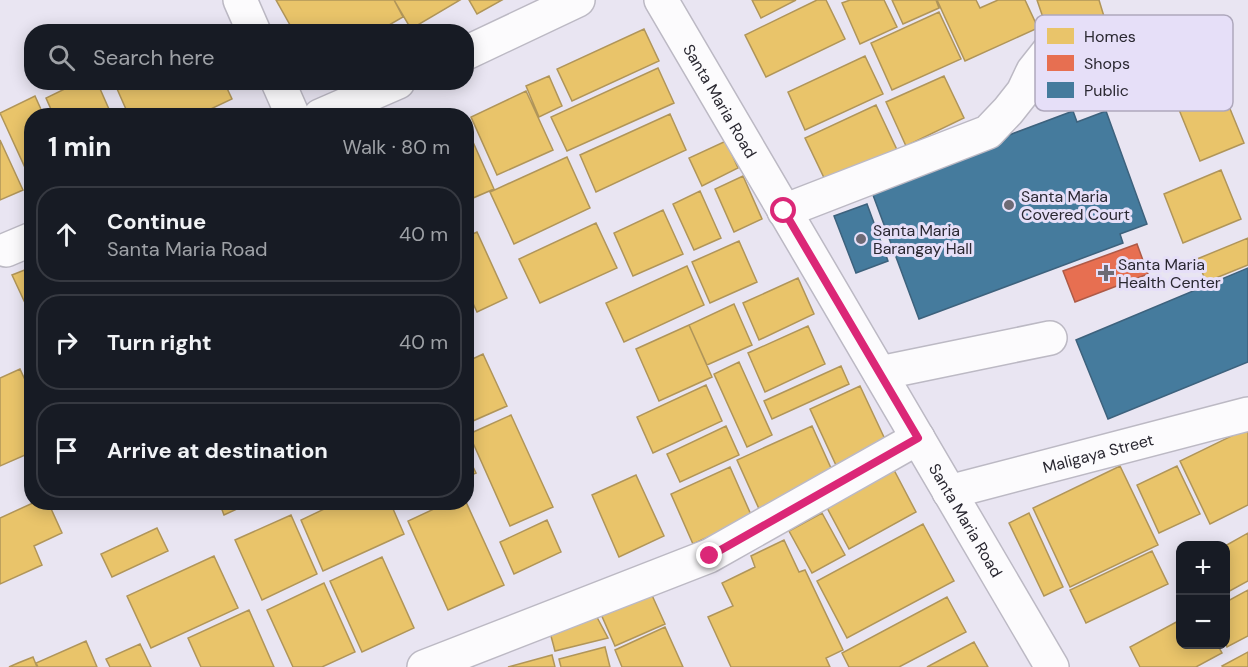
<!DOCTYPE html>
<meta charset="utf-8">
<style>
body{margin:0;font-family:"DM Sans",sans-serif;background:#20242c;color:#f1f3f6}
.controls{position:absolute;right:18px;bottom:18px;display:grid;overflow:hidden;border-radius:12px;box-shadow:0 3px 15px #0003}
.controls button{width:54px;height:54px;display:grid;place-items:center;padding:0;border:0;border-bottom:2px solid #363941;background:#171b24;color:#f1f3f6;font:30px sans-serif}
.stop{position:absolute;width:18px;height:18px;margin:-14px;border:4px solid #db2777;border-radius:50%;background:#fff}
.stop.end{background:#db2777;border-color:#fff;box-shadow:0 2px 6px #0008}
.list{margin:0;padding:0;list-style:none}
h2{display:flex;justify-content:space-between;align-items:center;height:78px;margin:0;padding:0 24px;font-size:26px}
h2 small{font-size:20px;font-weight:400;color:#9ea1a6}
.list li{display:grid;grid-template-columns:39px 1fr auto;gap:18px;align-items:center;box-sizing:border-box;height:96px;margin:0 12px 12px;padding:0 12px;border:2px solid #363941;border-radius:24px}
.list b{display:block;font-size:22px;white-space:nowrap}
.list p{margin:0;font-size:20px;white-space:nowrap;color:#9ea1a6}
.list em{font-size:20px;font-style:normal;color:#9ea1a6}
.icon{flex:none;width:33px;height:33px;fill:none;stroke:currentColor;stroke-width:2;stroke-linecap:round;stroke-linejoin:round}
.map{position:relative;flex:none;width:1248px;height:667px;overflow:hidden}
.search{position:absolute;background:#171b24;box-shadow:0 3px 15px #0003;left:24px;top:24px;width:450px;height:66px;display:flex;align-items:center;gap:15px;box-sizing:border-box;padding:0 21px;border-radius:24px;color:#9ea1a6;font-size:22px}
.panel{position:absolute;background:#171b24;box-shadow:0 3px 15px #0003;left:24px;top:108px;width:450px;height:402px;border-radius:24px}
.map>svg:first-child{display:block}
</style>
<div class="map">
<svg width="1248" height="667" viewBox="0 0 1248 667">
<rect width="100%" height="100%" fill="#e9e5f2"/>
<path fill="#e9c46a" stroke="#b09559" stroke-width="1.5" d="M276 0H394L403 17 377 32H294Z
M394 0H460L411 29Z
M469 0H502L477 14Z
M752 0H796L761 18Z
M817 0H826L845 39 766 77 745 35Z
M850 0H884L897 27 860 44 842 3Z
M892 0H936L939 8 903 24Z
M937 0H976L980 8 998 0H1025L1038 28 965 61Z
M1037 0H1099L1106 23 1051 41Z
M939 12 961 59 892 90 871 43Z
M644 29 659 61 572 101 557 69Z
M865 56 883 94 805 130 788 92Z
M658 68 674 103 567 151 551 117Z
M549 76 562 106 539 117 526 86Z
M944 76 964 118 906 146 886 102Z
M1217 77 1244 143 1200 161 1173 95Z
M79 82H97L112 116H54L46 98Z
M114 82H224L232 99 196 116H129Z
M526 91 553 150 497 175 471 117Z
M35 96 44 116H32V170L27 172 0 113Z
M876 105 898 152 827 184 805 138Z
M670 114 686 150 596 192 580 155Z
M0 140 23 190 0 200Z
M726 141 738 168 702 186 689 158Z
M473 142 494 189 466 201V145Z
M567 157 590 208 514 244 490 192Z
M1221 170 1241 219 1183 243 1164 194Z
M743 176 762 219 734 232 715 189Z
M700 191 721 238 694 250 673 204Z
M663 210 683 254 633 276 614 233Z
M596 223 617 268 540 303 519 259Z
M477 232 507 298 477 312 466 288V237Z
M1248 238V265L1206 282 1197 259Z
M739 241 757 282 710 303 692 262Z
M687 266 704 305 624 342 606 303Z
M32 267V318L12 275Z
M798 278 814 314 759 340 743 303Z
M734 304 752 345 707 365 689 325Z
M689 325 712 377 659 401 636 349Z
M808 326 825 364 765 392 748 353Z
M483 354 507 406 466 424V362Z
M739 362 772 435 747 447 714 374Z
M841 366 849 384 772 419 764 401Z
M20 369 32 395V452L0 466V378Z
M706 385 722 421 653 453 637 417Z
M860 386 890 450 841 476 810 409Z
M511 415 553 507 510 526 469 434Z
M726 426 739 455 680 482 667 454Z
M812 426 835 477 760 511 737 460Z
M1248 428V505L1210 524 1180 461Z
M466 452 476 473 466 477Z
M1120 466 1158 545 1070 587 1033 508Z
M1177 466 1200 514 1159 533 1137 485Z
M730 467 752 517 693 544 671 494Z
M894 470 916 512 849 549 826 506Z
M636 475 664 536 619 557 592 495Z
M35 502H48L62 533 34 546 42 565 0 584V518Z
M219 502H252L224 515Z
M339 502H390L404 534 323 571 301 520Z
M449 502H466L504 585 448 610 408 521Z
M822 513 845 555 812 573 789 531Z
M1029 513 1063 587 1044 596 1009 523Z
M291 515 317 574 262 600 235 540Z
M547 520 561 552 514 574 500 542Z
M923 524 954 581 847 638 817 581Z
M157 528 168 551 112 577 101 554Z
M1248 533V581L1226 593 1225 546Z
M784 540 799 572 805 570 843 650 826 658 830 667H731L708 617 733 606 722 583 755 567 751 556Z
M1152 551 1168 584 1086 623 1070 590Z
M214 556 238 608 151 648 127 596Z
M382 557 414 628 362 652 330 581Z
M646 582 665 624 615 646 597 605Z
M324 583 355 652 322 667H293L267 610Z
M1248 590V636L1227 647 1226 644V602Z
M947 597 966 632 899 667H849L842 653Z
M591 606 608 638 555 651 547 621Z
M249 610 274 667H201L188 638Z
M1180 620V644H1217L1222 653 1196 667H1140L1130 647Z
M665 627 683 667H622L615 650Z
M86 641 97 667H38L36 663Z
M974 642 988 667H927Z
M140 644 151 667H110L106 659Z
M605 647 610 667H561L559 659Z
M1248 652V667H1223L1222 666Z
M552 655 555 667H508Z
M33 657 37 667H9L18 663Z"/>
<path fill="#e76f51" stroke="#ae5a47" stroke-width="1.5" d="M1137 244 1148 274 1075 302 1063 271Z"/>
<path fill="#457b9d" stroke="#3d627d" stroke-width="1.5" d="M1073 111 1077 122 1106 111 1147 224 1120 234 1123 243 919 319 870 187Z
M867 204 888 261 856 273 834 216Z
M1248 268V362L1108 419 1076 340Z"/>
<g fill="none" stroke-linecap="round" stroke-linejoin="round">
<g stroke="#bcb9c4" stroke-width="36">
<g id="minor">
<path d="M240 0 254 32"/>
<path d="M466 53 578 0"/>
<path d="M278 82 293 116"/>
<path d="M320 116 398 82"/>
<path d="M784 211 988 132 1008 111 1023 92 1033 71 1056 42"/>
<path d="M6 250 32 239"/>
<path d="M880 373 1050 338"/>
<path id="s1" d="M949 492 1248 414"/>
<path d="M424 667 709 556 918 438"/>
</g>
</g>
<g stroke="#bcb9c4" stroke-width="36">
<g id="major">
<path id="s2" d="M661 0 1052 667"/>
</g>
</g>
<use href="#minor" stroke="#fcfbfd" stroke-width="33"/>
<use href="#major" stroke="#fcfbfd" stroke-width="33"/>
</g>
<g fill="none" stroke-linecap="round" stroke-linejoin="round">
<path stroke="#db2777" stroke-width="8" d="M710 556 918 438 784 211"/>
</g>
<g fill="#6d6a75" stroke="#e6dff8" stroke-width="2">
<circle cx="1009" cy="205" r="6"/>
<circle cx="861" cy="239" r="6"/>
<path d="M1103 264h6v6h6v6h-6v6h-6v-6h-6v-6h6z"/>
</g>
<g text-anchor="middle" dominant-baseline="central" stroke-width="6" stroke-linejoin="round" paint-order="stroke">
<g font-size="16" fill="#2a2831" stroke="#e6dff8">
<text stroke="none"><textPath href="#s2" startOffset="117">Santa Maria Road</textPath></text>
<text stroke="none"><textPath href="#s1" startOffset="154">Maligaya Street</textPath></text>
<text stroke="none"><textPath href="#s2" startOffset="603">Santa Maria Road</textPath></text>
</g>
<g font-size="16" fill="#2a2831" stroke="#e6dff8" text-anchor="start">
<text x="1021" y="196">Santa Maria<tspan x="1021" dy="18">Covered Court</tspan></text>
<text x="873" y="230">Santa Maria<tspan x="873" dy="18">Barangay Hall</tspan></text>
<text x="1118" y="264">Santa Maria<tspan x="1118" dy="18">Health Center</tspan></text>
</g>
</g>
<rect x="1035" y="15" width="198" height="96" rx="9" fill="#e6dff8" stroke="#aea8bc" stroke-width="1.5"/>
<rect x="1047" y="28" width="27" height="16" fill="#e9c46a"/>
<rect x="1047" y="55" width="27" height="16" fill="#e76f51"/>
<rect x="1047" y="82" width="27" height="16" fill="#457b9d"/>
<g font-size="16" fill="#2a2831">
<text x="1084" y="42">Homes</text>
<text x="1084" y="69">Shops</text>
<text x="1084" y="96">Public</text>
</g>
</svg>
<div class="controls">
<button>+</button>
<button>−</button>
</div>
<div class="stop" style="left:784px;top:211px"></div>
<div class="stop end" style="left:710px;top:556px"></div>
<div class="search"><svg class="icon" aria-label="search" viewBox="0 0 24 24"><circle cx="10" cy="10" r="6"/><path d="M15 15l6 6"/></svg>Search here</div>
<section class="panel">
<h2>1 min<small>Walk · 80 m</small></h2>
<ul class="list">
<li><svg class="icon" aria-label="ahead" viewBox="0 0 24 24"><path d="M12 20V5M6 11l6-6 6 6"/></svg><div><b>Continue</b><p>Santa Maria Road</p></div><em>40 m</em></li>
<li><svg class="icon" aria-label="right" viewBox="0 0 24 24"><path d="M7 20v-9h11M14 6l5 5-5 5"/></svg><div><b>Turn right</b></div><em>40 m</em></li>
<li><svg class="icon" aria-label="arrive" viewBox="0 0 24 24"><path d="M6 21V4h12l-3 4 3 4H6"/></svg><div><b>Arrive at destination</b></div></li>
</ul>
</section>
</div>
